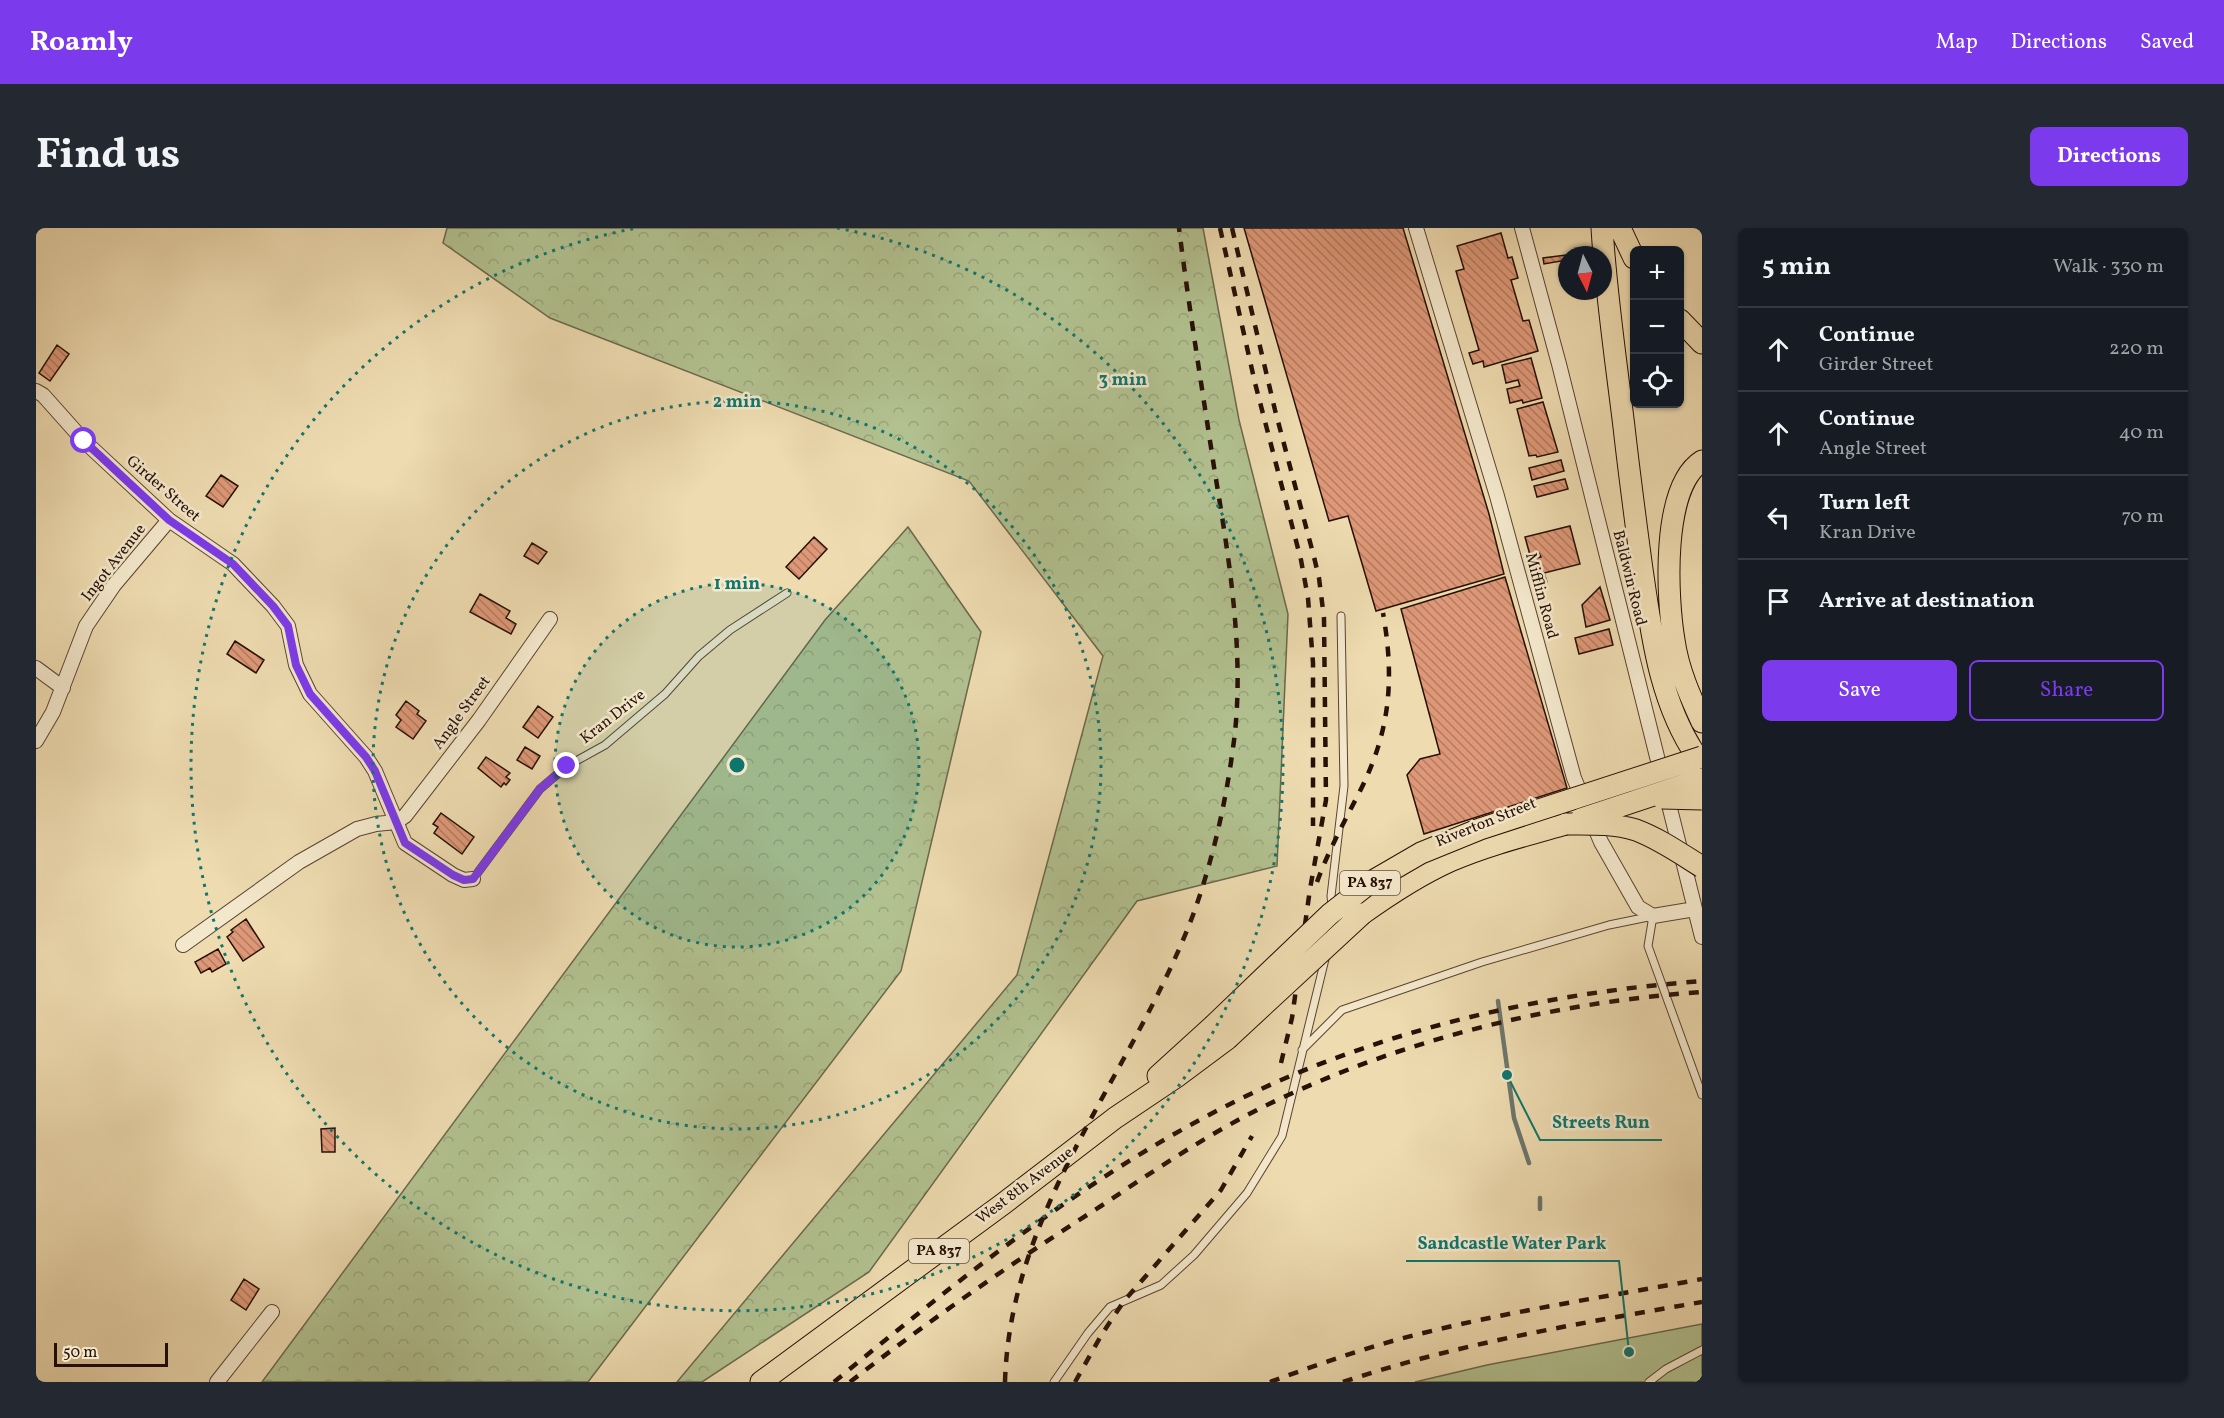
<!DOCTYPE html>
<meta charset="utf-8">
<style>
body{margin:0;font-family:Vollkorn,serif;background:#242831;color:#f1f3f6}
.controls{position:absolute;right:18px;top:18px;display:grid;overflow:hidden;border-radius:9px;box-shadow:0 2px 4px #0004}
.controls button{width:54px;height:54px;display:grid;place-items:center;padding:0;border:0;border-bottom:2px solid #363941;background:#171b24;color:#f1f3f6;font:30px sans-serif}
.compass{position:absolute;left:1522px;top:18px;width:54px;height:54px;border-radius:50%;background:#171b24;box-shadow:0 2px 4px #0004;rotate:174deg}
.scale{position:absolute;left:18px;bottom:15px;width:114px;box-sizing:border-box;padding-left:6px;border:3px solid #271007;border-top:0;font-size:16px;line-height:21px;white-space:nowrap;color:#271007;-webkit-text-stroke:4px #f4e8cc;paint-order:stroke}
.stop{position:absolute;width:18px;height:18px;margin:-14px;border:4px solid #7c3aed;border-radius:50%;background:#fff}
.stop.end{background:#7c3aed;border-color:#fff;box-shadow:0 2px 6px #0008}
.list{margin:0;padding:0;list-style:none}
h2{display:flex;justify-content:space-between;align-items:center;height:78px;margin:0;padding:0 24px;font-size:26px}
h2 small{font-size:20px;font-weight:400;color:#9ea1a6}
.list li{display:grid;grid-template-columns:39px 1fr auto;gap:18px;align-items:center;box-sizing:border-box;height:84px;padding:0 24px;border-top:2px solid #363941}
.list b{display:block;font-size:22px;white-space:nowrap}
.list p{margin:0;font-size:20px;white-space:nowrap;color:#9ea1a6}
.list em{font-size:20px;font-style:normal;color:#9ea1a6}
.actions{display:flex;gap:12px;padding:18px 24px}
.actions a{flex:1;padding:14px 0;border:2px solid #7c3aed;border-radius:9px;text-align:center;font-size:21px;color:#7c3aed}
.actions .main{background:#7c3aed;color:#fff}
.icon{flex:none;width:33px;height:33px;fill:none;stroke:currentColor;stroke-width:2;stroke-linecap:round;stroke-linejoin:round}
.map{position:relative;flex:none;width:1666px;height:1154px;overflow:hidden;border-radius:9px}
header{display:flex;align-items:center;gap:36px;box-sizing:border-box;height:84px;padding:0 30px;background:#7c3aed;color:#fff}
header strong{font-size:28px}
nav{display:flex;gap:33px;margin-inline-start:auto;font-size:21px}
.intro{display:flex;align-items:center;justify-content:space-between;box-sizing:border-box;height:144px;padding:0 36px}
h1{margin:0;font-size:42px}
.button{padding:15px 27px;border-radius:9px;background:#7c3aed;color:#fff;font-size:21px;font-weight:700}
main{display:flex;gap:36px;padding:0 36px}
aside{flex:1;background:#171b24;border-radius:9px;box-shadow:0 2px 4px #0004}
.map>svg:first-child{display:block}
</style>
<header>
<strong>Roamly</strong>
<nav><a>Map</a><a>Directions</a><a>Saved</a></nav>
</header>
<div class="intro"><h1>Find us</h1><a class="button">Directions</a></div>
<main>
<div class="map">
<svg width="1666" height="1154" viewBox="0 0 1666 1154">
<defs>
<pattern id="forest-crowns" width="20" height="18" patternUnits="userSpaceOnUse" patternTransform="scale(1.5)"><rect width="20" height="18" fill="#b2c190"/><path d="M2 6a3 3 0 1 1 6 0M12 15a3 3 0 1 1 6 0" fill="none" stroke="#99a57b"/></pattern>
<pattern id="building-back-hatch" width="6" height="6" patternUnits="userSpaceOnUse" patternTransform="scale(1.5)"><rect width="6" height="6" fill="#de9878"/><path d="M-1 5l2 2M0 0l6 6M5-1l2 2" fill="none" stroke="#b47b60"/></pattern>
</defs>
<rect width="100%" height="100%" fill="#eedbb0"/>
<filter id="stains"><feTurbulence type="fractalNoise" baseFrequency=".00333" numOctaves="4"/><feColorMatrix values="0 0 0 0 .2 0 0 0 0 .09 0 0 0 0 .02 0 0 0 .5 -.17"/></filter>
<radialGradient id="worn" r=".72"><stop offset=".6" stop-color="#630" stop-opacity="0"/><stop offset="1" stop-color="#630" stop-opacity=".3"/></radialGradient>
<path fill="url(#forest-crowns)" stroke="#6c684c" stroke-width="1.5" d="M411 0H1167L1203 192 1252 386 1241 638 1101 673 833 1044 666 1154H641L981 747 1067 428 933 253 514 90 407 15Z
M872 299 945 404 865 743 552 1154H226L789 392Z"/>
<path fill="#b2c190" stroke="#6c684c" stroke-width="1.5" d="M1666 1096V1154H1379L1451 1137Z"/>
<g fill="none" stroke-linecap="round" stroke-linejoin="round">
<path stroke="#6c766d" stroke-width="4.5" d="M1462 773 1478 890 1493 935
M1504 970V981"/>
</g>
<path fill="url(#building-back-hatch)" stroke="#271007" stroke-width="1.5" d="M1208 0H1367L1453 286 1468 346 1340 383 1312 288 1293 293Z
M1465 5 1472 30 1476 29 1482 50 1475 52 1487 93 1493 92 1502 123 1448 139 1447 133 1437 136 1433 125 1443 122 1420 43 1428 41 1421 18Z
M1530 27 1531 32 1508 36 1507 30Z
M21 117 33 126 14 153 3 145Z
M1495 130 1506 170 1487 175 1486 172 1474 175 1471 161 1484 158 1482 152 1470 155 1466 137Z
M1507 174 1522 224 1501 229 1500 227 1493 228 1481 181Z
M1525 232 1528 243 1496 252 1493 240Z
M185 247 202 258 187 279 170 268Z
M1529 251 1532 261 1501 269 1498 258Z
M1534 298 1544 336 1508 345 1511 354 1501 356 1495 331 1505 329 1503 325 1494 327 1489 309Z
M778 309 791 321 763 351 750 339Z
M496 315 511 324 502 336 488 328Z
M1469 349 1531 560 1388 606 1371 547 1384 531 1404 526 1365 381Z
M1564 359 1574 392 1550 399 1546 377Z
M444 366 474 383 470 390 480 396 475 406 434 384Z
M1573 401 1577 417 1543 426 1539 410Z
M199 413 228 432 220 445 191 426Z
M370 473 383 483 381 486 390 493 377 511 360 499 365 492 360 487Z
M502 478 517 489 502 510 487 499Z
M489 519 504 528 496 541 481 532Z
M450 529 474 545 470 549 474 552 470 557 468 555 465 559 442 540Z
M405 585 438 609 426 626 398 605 402 599 397 596Z
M210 691 228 719 207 733 191 709 197 704 195 702Z
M182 721 190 736 176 744 174 740 165 745 159 734Z
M299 900V924H286L285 901Z
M208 1051 223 1061 210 1082 195 1072Z"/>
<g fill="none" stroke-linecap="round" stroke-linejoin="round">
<g stroke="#594331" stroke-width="9">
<path id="lane" d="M437 651 504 561 531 538 569 517 629 466 663 428 694 402 751 365
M1296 678 1295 668 1308 558 1305 388
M1266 822 1306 782 1446 734 1573 697 1617 688 1612 718 1666 867
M1018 1154 1052 1105 1074 1079 1125 1057 1158 1027 1211 965 1246 908 1290 727
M1613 1154 1630 1141 1666 1122"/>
</g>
<g stroke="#594331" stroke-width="16">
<path id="street" d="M1380 0 1461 268 1538 550 1565 614 1602 679 1617 688 1659 681
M1486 0 1523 136 1666 709
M0 163 7 167 48 213 133 292 197 336 237 378 252 398 260 437 274 466 330 529 339 543 369 615 417 647 428 652 437 651
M0 440 27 460
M0 513 17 484 50 398 78 357 133 292
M147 717 263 634 321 601 340 596 360 594 369 588 443 492 514 391
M181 1154 236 1084"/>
</g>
<g stroke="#271007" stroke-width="23">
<path id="primary" d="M1566 0C1570 66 1580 133 1588 199 1593 244 1599 289 1605 334 1615 403 1623 479 1666 536
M1584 0 1598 30
M1644 92 1666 115
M1666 233C1625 259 1631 370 1638 412 1642 441 1654 468 1666 494
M1326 686C1354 666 1383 647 1414 633 1451 617 1491 607 1530 596
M1122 848 1177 798
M725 1154 967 976 1079 890 1140 849 1191 811"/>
</g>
<use href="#lane" stroke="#f4e8cc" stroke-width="7"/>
<use href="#street" stroke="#f4e8cc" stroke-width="14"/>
<use href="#primary" stroke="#eedbb0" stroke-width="21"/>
<path stroke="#271007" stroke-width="4.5" stroke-dasharray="10 10" stroke-linecap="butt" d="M1184 0 1219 155 1265 332 1272 370 1277 435V598
M1196 0 1239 182 1278 329 1283 350 1288 390 1290 572 1274 661 1256 790 1244 839
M1281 654C1292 624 1307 596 1322 567 1354 505 1359 453 1347 385
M798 1154C938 1039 1084 921 1252 849 1384 793 1524 764 1666 753
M814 1154C895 1091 979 1033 1065 978 1125 938 1184 898 1250 868 1380 808 1523 774 1666 764
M969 1154C974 979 1098 844 1157 687 1178 629 1192 565 1199 504 1208 418 1192 324 1178 239 1166 160 1153 80 1143 0
M1039 1154 1066 1106 1088 1073 1185 962 1216 908
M1234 1154C1275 1139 1317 1124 1360 1112 1460 1085 1564 1070 1666 1051
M1307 1154C1423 1115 1546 1095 1666 1074"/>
<g stroke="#271007" stroke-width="23" stroke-linecap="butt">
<path id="primary-bridge" d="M1626 570 1666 571
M1545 591 1666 551
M1530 596C1553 596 1578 595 1600 602 1624 611 1645 626 1666 639
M1177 798 1294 686 1335 654 1385 625 1444 601 1666 529
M1191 811 1326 686"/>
</g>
<use href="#primary-bridge" stroke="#eedbb0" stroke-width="21"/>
</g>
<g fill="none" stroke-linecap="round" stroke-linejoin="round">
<path stroke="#7c3aed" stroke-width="8" d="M48 213 133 292 197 336 237 378 252 398 260 437 274 466 330 529 339 543 369 615 417 647 428 652 437 651 504 561 531 538"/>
</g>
<circle cx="701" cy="537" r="182" fill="#0f766e" fill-opacity=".12"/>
<g fill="none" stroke="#0f766e" stroke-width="3" stroke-dasharray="3 6">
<circle cx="701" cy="537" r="182"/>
<circle cx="701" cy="537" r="364"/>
<path d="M801 0A546 546 0 1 1 601 0"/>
</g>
<g text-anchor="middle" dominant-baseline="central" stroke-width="5" stroke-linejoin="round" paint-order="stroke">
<g fill="#f4e8cc" stroke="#645142" stroke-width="1.5">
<rect x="1304" y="643" width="60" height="24" rx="4.5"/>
<rect x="873" y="1011" width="60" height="24" rx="4.5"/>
</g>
<g font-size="15" font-weight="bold" fill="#271007">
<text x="1334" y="655">PA 837</text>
<text x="903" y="1023">PA 837</text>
</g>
<g font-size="16" fill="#271007" stroke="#f4e8cc">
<text transform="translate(127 261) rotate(41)">Girder Street</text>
<text transform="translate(78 335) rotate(-52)">Ingot Avenue</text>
<text transform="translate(1593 350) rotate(76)">Baldwin Road</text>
<text transform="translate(1505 368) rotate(75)">Mifflin Road</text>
<text transform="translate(426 485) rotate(-54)">Angle Street</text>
<text transform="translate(577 489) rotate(-38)">Kran Drive</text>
<text transform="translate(1450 595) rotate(-22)">Riverton Street</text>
<text transform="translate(989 958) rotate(-37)">West 8th Avenue</text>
</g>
</g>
<circle cx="701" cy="537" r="9" fill="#0f766e" stroke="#f4e8cc" stroke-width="3"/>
<g font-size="18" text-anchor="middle" font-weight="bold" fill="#0f766e" stroke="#f4e8cc" stroke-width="5" stroke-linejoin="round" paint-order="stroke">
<text x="1087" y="157">3 min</text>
<text x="701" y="179">2 min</text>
<text x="701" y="361">1 min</text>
</g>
<path fill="none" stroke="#0f766e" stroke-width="2" d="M1471 847L1504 912H1626M1593 1124L1583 1033H1370"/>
<g fill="#0f766e" stroke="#f4e8cc" stroke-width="2">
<circle cx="1471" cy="847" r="6"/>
<circle cx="1593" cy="1124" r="6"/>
</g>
<g font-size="18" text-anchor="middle" font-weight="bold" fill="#0f766e" stroke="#f4e8cc" stroke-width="5" stroke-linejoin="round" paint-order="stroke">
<text x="1565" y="900">Streets Run</text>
<text x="1476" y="1021">Sandcastle Water Park</text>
</g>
<rect width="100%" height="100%" filter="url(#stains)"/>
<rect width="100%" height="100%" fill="url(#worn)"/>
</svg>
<div class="controls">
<button>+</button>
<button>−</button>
<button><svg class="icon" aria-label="locate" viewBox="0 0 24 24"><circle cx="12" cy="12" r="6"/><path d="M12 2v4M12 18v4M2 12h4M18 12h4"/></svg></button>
</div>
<svg class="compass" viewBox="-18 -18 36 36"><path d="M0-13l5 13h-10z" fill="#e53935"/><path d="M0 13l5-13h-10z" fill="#9ea1a6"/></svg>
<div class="scale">50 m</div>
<div class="stop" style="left:48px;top:213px"></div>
<div class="stop end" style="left:531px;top:538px"></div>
</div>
<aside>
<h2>5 min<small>Walk · 330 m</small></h2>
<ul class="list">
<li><svg class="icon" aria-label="ahead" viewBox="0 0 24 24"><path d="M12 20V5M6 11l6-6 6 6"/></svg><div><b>Continue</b><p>Girder Street</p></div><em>220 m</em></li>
<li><svg class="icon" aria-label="ahead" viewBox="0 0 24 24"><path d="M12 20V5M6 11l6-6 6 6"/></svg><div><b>Continue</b><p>Angle Street</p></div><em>40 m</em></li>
<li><svg class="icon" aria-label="left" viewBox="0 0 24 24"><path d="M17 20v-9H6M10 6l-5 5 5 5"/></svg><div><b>Turn left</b><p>Kran Drive</p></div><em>70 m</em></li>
<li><svg class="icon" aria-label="arrive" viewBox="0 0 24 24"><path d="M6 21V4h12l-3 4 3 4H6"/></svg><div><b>Arrive at destination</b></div></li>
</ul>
<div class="actions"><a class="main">Save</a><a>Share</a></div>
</aside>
</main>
